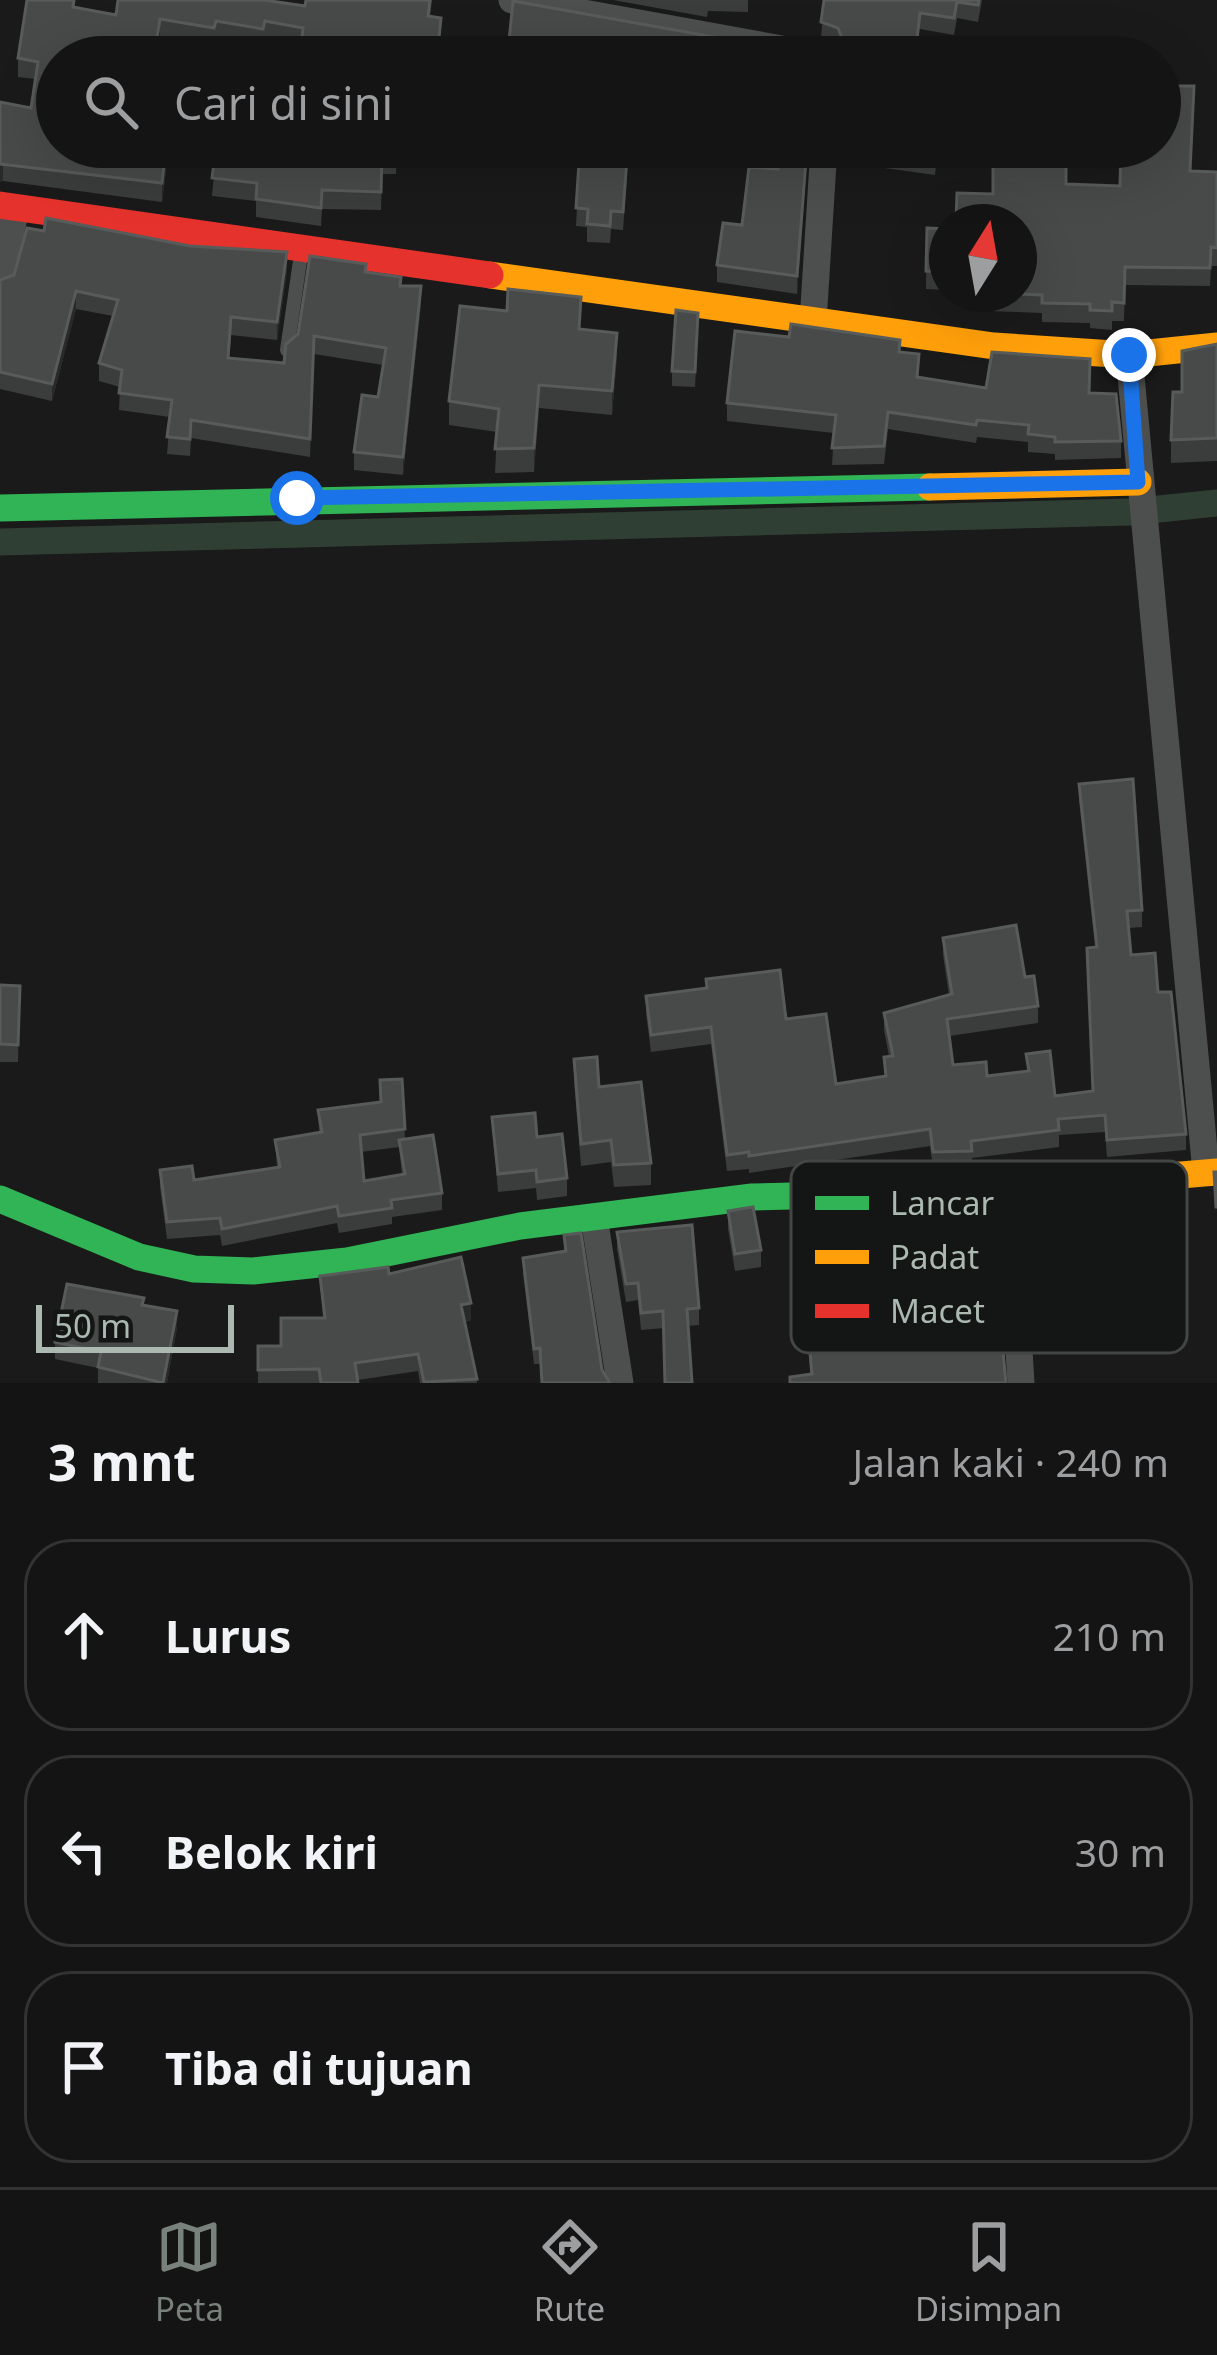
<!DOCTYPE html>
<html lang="id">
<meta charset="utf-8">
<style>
body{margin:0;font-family:"Noto Sans",sans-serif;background:#1d1d1d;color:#f1f3f6}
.compass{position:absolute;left:929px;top:204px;width:108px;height:108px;border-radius:50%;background:#141414;box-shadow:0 12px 48px #0002;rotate:11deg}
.scale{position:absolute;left:36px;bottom:30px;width:198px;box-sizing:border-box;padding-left:12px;border:6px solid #acb9b1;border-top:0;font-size:33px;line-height:42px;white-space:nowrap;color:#acb9b1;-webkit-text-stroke:9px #141615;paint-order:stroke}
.stop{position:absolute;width:36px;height:36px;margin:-27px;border:9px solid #1a73e8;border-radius:50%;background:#fff}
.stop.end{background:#1a73e8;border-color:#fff;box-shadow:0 3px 12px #0008}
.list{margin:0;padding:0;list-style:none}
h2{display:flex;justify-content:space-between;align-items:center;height:156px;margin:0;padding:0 48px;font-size:51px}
h2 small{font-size:39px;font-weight:400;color:#9d9ea0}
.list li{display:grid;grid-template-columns:78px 1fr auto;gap:36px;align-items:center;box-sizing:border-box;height:192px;margin:0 24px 24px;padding:0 24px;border:3px solid #333334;border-radius:48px}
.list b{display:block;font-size:45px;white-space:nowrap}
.list em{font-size:39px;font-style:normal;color:#9d9ea0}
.icon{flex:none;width:66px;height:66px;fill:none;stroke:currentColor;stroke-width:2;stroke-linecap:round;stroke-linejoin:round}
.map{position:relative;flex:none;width:1217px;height:1383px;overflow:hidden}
.search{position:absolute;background:#141414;box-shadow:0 12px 48px #0002;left:36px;right:36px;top:36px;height:132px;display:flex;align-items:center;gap:30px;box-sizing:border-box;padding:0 42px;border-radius:66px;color:#9d9ea0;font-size:45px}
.sheet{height:804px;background:#141414}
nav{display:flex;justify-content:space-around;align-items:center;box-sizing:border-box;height:168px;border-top:3px solid #333334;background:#141414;font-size:33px;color:#9d9ea0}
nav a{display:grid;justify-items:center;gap:6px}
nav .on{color:#79817c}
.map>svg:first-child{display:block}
</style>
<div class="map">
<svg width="1217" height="1383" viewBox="0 0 1217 1383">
<rect width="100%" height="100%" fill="#1a1a1a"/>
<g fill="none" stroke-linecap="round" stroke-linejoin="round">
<path stroke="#303f33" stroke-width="27" d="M0 542 1130 512 1217 503"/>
<path stroke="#4c4f4e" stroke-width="14" d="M287 350 301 254"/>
<path stroke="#4c4f4e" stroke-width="27" d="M512 0 826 57
M0 281 16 208
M813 322 824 147
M1129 355 1206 1172
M988 1191 999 1296 1018 1334 1021 1383
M594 1217 620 1383"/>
<path stroke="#30b455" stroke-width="27" d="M0 508 930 487
M0 1199 139 1257 194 1269 253 1271 347 1261 520 1226 752 1197 991 1191"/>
<path stroke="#ff9f0a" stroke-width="27" d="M490 275 994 346 1129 355 1217 346
M930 487 1138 482
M991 1191 1217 1172"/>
<path stroke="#e5322d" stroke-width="27" d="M0 205 490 275"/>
</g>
<path fill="#3b3c3c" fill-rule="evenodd" d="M432 0 430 17 441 36 439 57H300L301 46 265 39 263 47 216 39 214 46 160 37 157 57H57L169 147 162 202 3 181 0 102 31 108 35 79 18 77V58L76 8 116 15Z
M613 0H748V12L708 11 707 17Z
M824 0H982L978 22 957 18 954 35 920 29 839 47 838 44 821 38Z
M509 41 814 57H509Z
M178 147H397L396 174H382L381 210 322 209 321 226 256 217V201L212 196 216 152Z
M563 147H607L606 157 627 176 623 230 611 229 610 243 587 242V227L576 226 580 153 563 151Z
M743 147H808L797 294 717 282V265L778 169 780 154 743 149Z
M840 147H938L935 175 841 162Z
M1191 172H1217V266H1211L1210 286 1125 285 1124 321H1112V330L1090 328V323L1042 322V313L988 311V294H1019L993 194 1066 184 1120 186Z
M927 228 947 229V290L926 289Z
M287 270 277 340 231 335 229 358 284 363 298 334 366 272 400 286 421 304 403 475 354 470V452L378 397 383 365 314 354 310 457 191 438 190 456 167 454 170 417 119 410 120 387 99 381V363L113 316 76 309 52 401 0 389V280Z
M698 328 695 387 672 386V371Z
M581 329 617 356 612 415 539 408 534 472 495 473 497 432 449 425V401Z
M1217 344V461L1171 463V440L1182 392Z
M900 353 918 377 986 388 1090 393 1121 441V458L1055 460V454L1028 452V442L977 437 976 443 888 429 884 464 832 465 834 433 727 421V403Z
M1079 784 1142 910V927L1129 928 1131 955 1158 992 1186 1134V1150L1107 1157 1105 1132 1059 1135V1147L972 1158V1167L933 1168 930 1146 749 1173V1169L727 1171 711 1044 651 1052 646 1013V996L706 988V979L786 1019 836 1084 885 1076 884 1057 889 1056 884 1030V1013L949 995 943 955V938L1025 977 1038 1006V1023L949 1036 953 1065 987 1076 1027 1071 1026 1054 1055 1096 1092 1091 1095 947 1079 800Z
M0 985 20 986 18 1062H0Z
M574 1059 599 1087 651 1163V1185L614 1187 611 1162 581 1166 574 1081Z
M402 1079 405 1139 442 1193V1210L392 1217V1224L339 1233 337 1223 222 1246 220 1235 167 1239 160 1187V1170L194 1180 277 1168 275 1140 319 1132 318 1110 380 1102V1080ZM399 1147 402 1175 364 1181 361 1152Z
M492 1117 537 1137 567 1178V1196L537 1200 536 1188 498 1192Z
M1155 1185 1156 1224 1096 1226 1101 1291 1068 1295V1306L1039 1310 1034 1268 1014 1270 1008 1197Z
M866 1206 897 1216 981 1280 1000 1320 810 1374 808 1330 842 1343 924 1338 923 1306 935 1305 930 1261 836 1275 832 1245V1227L866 1222Z
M795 1207 824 1244V1262L799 1264Z
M728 1211 761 1250V1267L735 1271 728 1229Z
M617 1232 699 1308V1325L641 1330 638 1300 626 1302 617 1249Z
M581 1233 540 1364H534L523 1273V1258L564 1252V1235Z
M389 1274 471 1320 465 1322 477 1383H420L418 1371 358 1380V1383H258V1346H281L323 1318 320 1276Z
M144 1306 177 1328 167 1383H98V1368L55 1359V1342Z"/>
<path fill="#282929" d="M160 19V37L157 57H154Z
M166 147H169L162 202V183Z
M807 147H808L797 294V276Z
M3 163V181L0 182V164Z
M287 252V270L277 340V322Z
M421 286V304L403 475V457Z
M76 291V309L52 401V384Z
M617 333V356L612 415V391Z
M539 385V408L534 472V448Z
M471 1303V1320L461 1322V1305Z
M177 1311V1328L167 1383H163Z"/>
<path fill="#474a48" stroke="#575b59" stroke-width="3" d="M27 0H74L73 7 116 15 118 0H264L305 6 306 0H430L428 16 441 18 437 57H300L303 28 265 21 263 29 216 21 214 28 160 19 154 57H57V147H166L162 183 0 164V102L31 108 38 62 18 58Z
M824 0H979L978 5 957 2 954 18 920 13 915 57H829L844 43 838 28 821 22Z
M513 1 814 55V57H542L543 45 509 41Z
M1160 86H1194L1190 171 1217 172V248L1211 247 1210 268 1125 267 1124 303 1112 302V311L1090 310V304L1042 303V295L1019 294V222H956L957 193 993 194V158L1066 154V184L1120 186 1121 147H1160Z
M216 147H396V156H382L381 192 322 190 321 208 256 199 257 183 212 178Z
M580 147H605L603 157 627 158 623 212 611 211 610 226 587 224 588 209 576 208Z
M781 147H807L797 276 717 265 723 223 742 225 749 167 778 169Z
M853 147H936L935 159Z
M46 218 190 246 287 252 277 322 231 317 228 358 284 363 286 344 298 334 310 256 366 264 365 272 401 277 400 286H421L403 457 354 452 362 395 378 397 386 348 314 336 310 439 191 420 190 439 167 437 172 400 119 393 122 370 99 363 118 300 76 291 52 384 0 372V280L14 275 27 228 44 231Z
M927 228 947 229V272L926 271Z
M508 289 581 297 579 329 617 333 612 391 539 385 534 448 495 449 499 409 449 401 460 306 507 311Z
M676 310 698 313 695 372 672 371Z
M791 324 900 340 899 352 919 354 917 377 986 388 992 352 1090 359 1089 393 1116 394 1121 441 1055 442V437L1028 434 1029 425 977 420 976 425 888 412 884 446 832 448 836 415 727 403 735 331 789 337Z
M1217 344V438L1171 440 1173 392H1182V351Z
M1133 779 1142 910 1127 911 1131 955 1155 953 1158 992H1171L1186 1134 1107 1140 1105 1115 1058 1119 1059 1130 971 1141 972 1151 933 1152 930 1129 749 1156V1152L727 1155 711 1027 651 1035 646 996 707 988 706 979 780 970 786 1019 826 1014 836 1084 886 1076 884 1057 893 1056 884 1013 952 994 943 938 1016 925 1025 977 1034 976 1038 1006 947 1019 953 1065 986 1062 987 1076 1029 1071 1026 1054 1050 1051 1055 1096 1093 1091 1087 948 1097 947 1079 784Z
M0 985 20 986 18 1045 0 1044Z
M597 1057 599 1087 641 1082 651 1163 614 1165 611 1140 581 1144 574 1059Z
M402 1079 405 1129 360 1135 364 1181 405 1174 399 1140 433 1135 442 1193 391 1200 392 1208 339 1216 337 1206 222 1229 220 1218 167 1222 160 1170 192 1166 194 1180 280 1167 275 1140 322 1132 318 1110 381 1102 380 1080Z
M535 1113 537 1137 562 1134 567 1178 537 1182 536 1170 498 1174 492 1117Z
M1214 1172H1217V1207H1216Z
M895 1202 897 1216 974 1208 981 1280 1000 1320 1006 1383H790V1377L812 1374 808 1330 841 1327 842 1343 925 1338 923 1306 937 1305 930 1243 836 1256 832 1227 868 1222 866 1206Z
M753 1207 761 1250 735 1254 728 1211Z
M692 1225 699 1308 687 1309 692 1383H665L663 1311 641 1313 638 1283 626 1284 617 1232Z
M581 1233 602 1370 610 1383H542L540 1348 534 1349 523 1258 566 1251 564 1235Z
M461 1257 471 1303 461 1305 477 1379 424 1382 418 1354 355 1363 358 1383H321L319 1369 258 1370V1346H281V1318H325L320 1276 388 1267 389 1274Z
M67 1284 144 1298 142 1305 177 1311 163 1383 98 1367 101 1352 55 1342Z"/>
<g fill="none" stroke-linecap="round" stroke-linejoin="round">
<path stroke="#1a73e8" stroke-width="15" d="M297 498 1138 482 1129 355"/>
</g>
<rect x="791" y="1161" width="396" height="192" rx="18" fill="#141615" stroke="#424744" stroke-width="3"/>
<rect x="815" y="1196" width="54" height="14" fill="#30b455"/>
<rect x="815" y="1250" width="54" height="14" fill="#ff9f0a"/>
<rect x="815" y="1304" width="54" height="14" fill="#e5322d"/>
<g font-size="33" fill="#acb9b1">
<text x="890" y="1215">Lancar</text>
<text x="890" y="1269">Padat</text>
<text x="890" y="1323">Macet</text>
</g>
</svg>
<svg class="compass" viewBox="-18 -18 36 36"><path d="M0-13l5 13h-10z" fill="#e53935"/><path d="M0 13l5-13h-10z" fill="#9d9ea0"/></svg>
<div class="scale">50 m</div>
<div class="stop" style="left:297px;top:498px"></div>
<div class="stop end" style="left:1129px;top:355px"></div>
<div class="search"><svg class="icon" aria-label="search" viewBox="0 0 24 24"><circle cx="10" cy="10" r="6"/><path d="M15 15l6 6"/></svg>Cari di sini</div>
</div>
<section class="sheet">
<h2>3 mnt<small>Jalan kaki · 240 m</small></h2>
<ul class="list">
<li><svg class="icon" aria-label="ahead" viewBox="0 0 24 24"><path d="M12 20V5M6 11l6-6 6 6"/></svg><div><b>Lurus</b></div><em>210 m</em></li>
<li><svg class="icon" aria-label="left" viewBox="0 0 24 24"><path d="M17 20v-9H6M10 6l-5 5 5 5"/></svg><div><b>Belok kiri</b></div><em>30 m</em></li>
<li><svg class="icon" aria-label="arrive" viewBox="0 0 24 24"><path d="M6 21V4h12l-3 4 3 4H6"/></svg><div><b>Tiba di tujuan</b></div></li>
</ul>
</section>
<nav>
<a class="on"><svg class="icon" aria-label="map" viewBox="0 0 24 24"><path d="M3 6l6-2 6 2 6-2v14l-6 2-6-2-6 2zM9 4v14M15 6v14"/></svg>Peta</a>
<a><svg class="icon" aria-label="directions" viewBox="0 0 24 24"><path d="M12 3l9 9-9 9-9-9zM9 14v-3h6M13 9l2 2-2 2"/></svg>Rute</a>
<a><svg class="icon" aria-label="saved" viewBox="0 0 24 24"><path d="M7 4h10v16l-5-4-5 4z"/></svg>Disimpan</a>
</nav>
